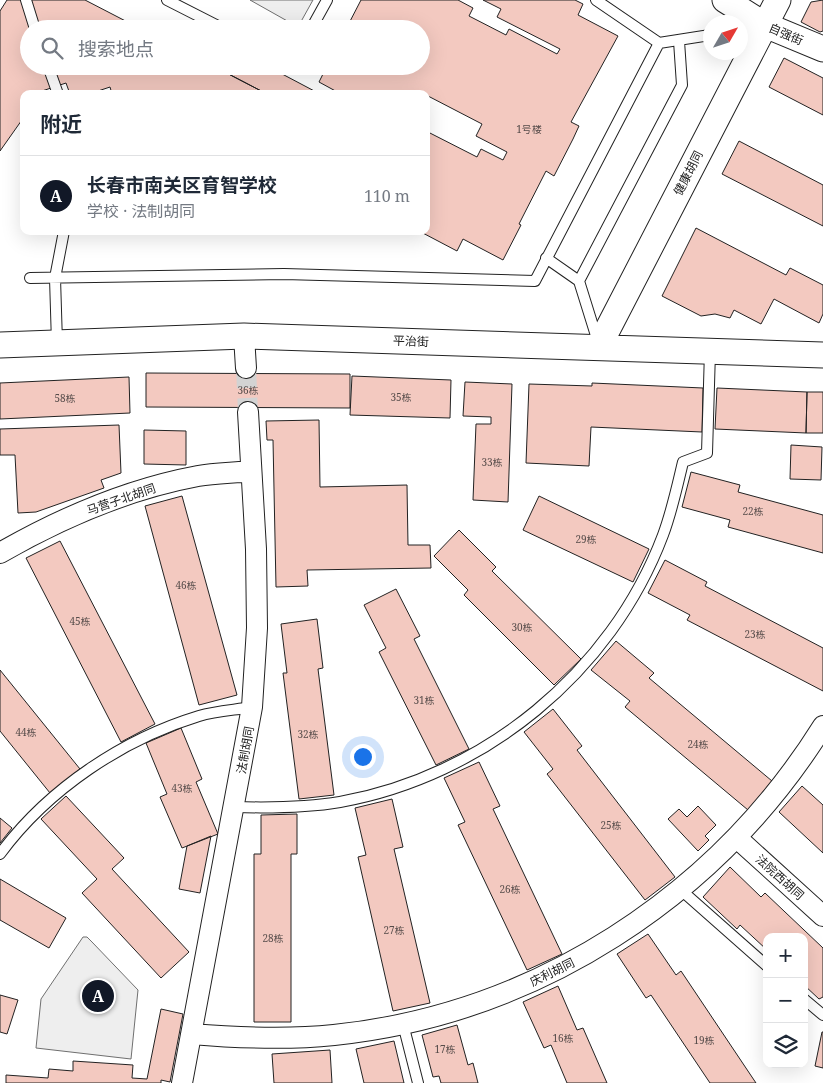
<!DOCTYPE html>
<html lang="zh">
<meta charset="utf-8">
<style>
body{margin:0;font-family:"Noto Serif","Noto Sans SC",serif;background:#f6f6f7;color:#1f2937}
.controls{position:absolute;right:15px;bottom:15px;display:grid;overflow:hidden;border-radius:10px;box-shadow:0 5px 20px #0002}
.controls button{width:45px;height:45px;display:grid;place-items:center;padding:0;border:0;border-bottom:1px solid #e0e1e3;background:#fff;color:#1f2937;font:25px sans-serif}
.compass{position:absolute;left:703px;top:15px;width:45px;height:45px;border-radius:50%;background:#fff;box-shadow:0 5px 20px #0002;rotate:51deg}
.you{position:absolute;left:362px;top:756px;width:18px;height:18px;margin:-12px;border:4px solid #fff;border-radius:50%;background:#1a73e8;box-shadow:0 0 0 8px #1a73e833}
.badge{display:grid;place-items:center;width:32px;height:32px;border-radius:50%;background:#111827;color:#fff;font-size:16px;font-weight:700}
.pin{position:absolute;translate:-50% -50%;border:2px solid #fff;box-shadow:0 1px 5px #0006}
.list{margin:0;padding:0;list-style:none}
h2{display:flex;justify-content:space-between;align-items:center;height:65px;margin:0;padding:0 20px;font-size:21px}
h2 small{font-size:16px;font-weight:400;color:#747a83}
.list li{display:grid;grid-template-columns:32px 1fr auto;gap:15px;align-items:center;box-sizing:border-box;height:80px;padding:0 20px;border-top:1px solid #e0e1e3}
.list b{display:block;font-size:19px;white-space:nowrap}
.list p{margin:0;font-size:16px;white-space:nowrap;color:#747a83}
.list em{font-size:16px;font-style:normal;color:#747a83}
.icon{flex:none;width:28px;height:28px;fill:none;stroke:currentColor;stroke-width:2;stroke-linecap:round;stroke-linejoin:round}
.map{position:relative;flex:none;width:823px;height:1083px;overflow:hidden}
.search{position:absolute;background:#fff;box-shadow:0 5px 20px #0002;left:20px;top:20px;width:410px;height:55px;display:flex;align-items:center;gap:12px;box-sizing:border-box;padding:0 18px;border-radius:28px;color:#747a83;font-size:19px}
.panel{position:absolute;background:#fff;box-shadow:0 5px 20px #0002;left:20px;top:90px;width:410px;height:145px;border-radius:10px}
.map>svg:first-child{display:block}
</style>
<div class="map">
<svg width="823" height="1083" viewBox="0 0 823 1083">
<rect width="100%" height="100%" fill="#fff"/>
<path fill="#eee" stroke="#6f6f6f" d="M250 0H313L298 27Z
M83 937H87L92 942 138 990 131 1059 36 1048 41 999Z"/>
<path fill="#f3c9c0" stroke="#222" d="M7 0H85L141 29H29V66H218L217 68 267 94H112L110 87 89 94H70L66 83 42 91 40 94H24V117L0 151V11Z
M361 0H458L473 8 469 16 506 35 509 29 557 54 560 49 497 17 501 9 483 0H575L583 4 578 15 618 36 571 122 579 126 573 139 554 176 546 171 519 224 521 225 503 260 463 239 457 251 419 231H426V131L477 157 481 149 503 160 507 152 476 136 482 124 428 96 426 100V94H341L319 82 327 66H421V29H346Z
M823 0V31L820 32 801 22 811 2Z
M784 58 823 78V115L769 87Z
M218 66H267L320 94H267L217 68Z
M739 141 823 185V226L722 174Z
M696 228 786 275 790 268 823 285V314L819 323 774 299 761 324 734 310 730 318 715 314 701 316 662 296Z
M146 373 350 374V408L146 407Z
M352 376 451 380 450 418 350 415Z
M129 377 130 413 0 419V383Z
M465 382 512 384 508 502 473 500 476 424H491V417L463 416Z
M592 383 703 388 702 432 591 427 589 466 526 463 529 384 592 386Z
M717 388 807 392 806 433 715 429Z
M807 392H823V433H806Z
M319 420 320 487 407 485 408 545H430L431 568 307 570 308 586 276 587 273 440H267L266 421Z
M119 425 121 473 101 480 104 488 36 512 18 513 15 455H0V429Z
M144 430 186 431V465L144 464Z
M791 445 822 447 821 480 790 479Z
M691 472 740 485 738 492 823 515V553L728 527 730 520 682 507Z
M182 496 237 695 199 705 145 506Z
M539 496 649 549 633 582 523 530Z
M459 530 496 567 492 571 581 659 554 685 464 595 468 590 434 556Z
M60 541 155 724 121 742 26 558Z
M665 560 707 582 705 586 823 648V691L687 620 690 615 648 593Z
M396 589 420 636 414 639 469 749 436 765 379 652 386 648 364 605Z
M317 619 323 668 318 669 334 795 299 799 283 673H287L281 624Z
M616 641 654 673 649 678 772 781 748 810 625 707 630 701 591 670Z
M0 670 80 769 50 793 0 731Z
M553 709 582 746 577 750 675 877 645 900 547 774 553 769 524 732Z
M181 728 202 779 196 782 218 834 182 848 160 797 167 794 146 743Z
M479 762 500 806 493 809 562 954 527 970 458 825 465 822 444 778Z
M802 786 823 805V853L779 812Z
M66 796 124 858 112 869 189 952 161 978 82 893 97 879 41 819Z
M392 799 403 847 394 849 430 1003 393 1011 358 857 366 855 355 808Z
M698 806 716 825 705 836 709 840 698 851 668 819 679 809 687 817Z
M297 814V854H291V1022H254V854H261V815Z
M0 818 12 828 0 843Z
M211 836 200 893 179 889 187 846Z
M730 867 761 897 765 893 823 948V997L819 999 804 985V937H767V950L740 925 737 929 703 897Z
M0 879 66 918 49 948 0 920Z
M648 934 676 975 681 971 756 1083H710L651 995 646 998 617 954Z
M558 986 577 1030 583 1028 607 1083H567L551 1045 544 1048 523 1002Z
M0 995 18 1000 7 1034 0 1032Z
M161 1009 183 1014 170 1082 161 1080V1083H6V1075L48 1078 49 1069 73 1071V1061L133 1065 132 1078 147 1079Z
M457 1025 468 1065 473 1063 478 1083H441L439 1076 433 1077 422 1035Z
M822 1032H823V1068L815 1066Z
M394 1041 404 1083H364L356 1049Z
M330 1050 332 1083H274L272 1054Z"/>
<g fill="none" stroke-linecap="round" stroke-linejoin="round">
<path stroke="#d3d3d3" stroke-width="20" stroke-dasharray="20 10" stroke-linecap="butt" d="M246 368 248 412"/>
<g stroke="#222" stroke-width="12">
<path id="service" d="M26 0 35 29
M167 0 224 29
M311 29 327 0
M740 29 759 26
M659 43 710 35
M48 66 58 94
M546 258 579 281 598 342
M30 278 284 274 535 281 659 43 596 0
M579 281 682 85 679 41
M57 343 55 278 64 231
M234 807C270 808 305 808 340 802 484 776 611 673 663 535 672 511 677 487 683 462L707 453 710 351
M0 854C48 789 123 739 199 716 216 711 235 710 252 707
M681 890 767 966
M804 999 823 1015
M403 1024 418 1083"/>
</g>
<g stroke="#222" stroke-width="22">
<path id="minor" d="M244 336 246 368
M0 553C61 518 128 489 198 476 216 473 234 473 251 471
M737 838 823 916
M191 1034C239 1038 287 1040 334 1035 536 1014 716 897 823 726
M182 1083 252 707 257 628 256 549 248 412"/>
</g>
<g stroke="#222" stroke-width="27">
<path id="tertiary" d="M725 0 765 25 823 49
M0 345 244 336 823 355
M599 346 778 0"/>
</g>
<use href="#service" stroke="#fff" stroke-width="10"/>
<use href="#minor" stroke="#fff" stroke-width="20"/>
<use href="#tertiary" stroke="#fff" stroke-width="25"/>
</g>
<g text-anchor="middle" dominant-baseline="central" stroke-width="4" stroke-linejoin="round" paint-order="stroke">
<g font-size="10" fill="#564c4a">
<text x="529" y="129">1号楼</text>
<text x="248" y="390">36栋</text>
<text x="401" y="397">35栋</text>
<text x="65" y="398">58栋</text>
<text x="492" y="462">33栋</text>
<text x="753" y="511">22栋</text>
<text x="586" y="539">29栋</text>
<text x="186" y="585">46栋</text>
<text x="80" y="621">45栋</text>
<text x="522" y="627">30栋</text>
<text x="755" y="634">23栋</text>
<text x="424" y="700">31栋</text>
<text x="26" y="732">44栋</text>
<text x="308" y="734">32栋</text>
<text x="698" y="744">24栋</text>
<text x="182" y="788">43栋</text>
<text x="611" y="825">25栋</text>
<text x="510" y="889">26栋</text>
<text x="394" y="930">27栋</text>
<text x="273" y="938">28栋</text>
<text x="563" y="1038">16栋</text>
<text x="704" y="1040">19栋</text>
<text x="445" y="1049">17栋</text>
</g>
<g font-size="12" fill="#222" stroke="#fff">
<text transform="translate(786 34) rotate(23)">自强街</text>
<text transform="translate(688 173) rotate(-63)">健康胡同</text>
<text transform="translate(411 341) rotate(2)">平治街</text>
<text transform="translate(121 499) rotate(-19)">马营子北胡同</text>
<text transform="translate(245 750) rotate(-80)">法制胡同</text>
<text transform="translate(780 877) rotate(42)">法院西胡同</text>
<text transform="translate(552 972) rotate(-26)">庆利胡同</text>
</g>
</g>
</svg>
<div class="controls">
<button>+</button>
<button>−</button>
<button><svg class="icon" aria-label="layers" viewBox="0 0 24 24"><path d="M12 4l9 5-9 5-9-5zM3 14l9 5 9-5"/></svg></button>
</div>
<svg class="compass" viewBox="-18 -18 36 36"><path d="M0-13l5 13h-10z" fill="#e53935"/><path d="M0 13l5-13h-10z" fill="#747a83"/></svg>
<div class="you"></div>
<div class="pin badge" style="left:98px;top:996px">A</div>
<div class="search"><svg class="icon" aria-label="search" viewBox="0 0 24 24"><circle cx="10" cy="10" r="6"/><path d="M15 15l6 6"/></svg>搜索地点</div>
<section class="panel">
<h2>附近<small></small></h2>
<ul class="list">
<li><span class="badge">A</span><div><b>长春市南关区育智学校</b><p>学校 · 法制胡同</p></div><em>110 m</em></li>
</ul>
</section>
</div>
